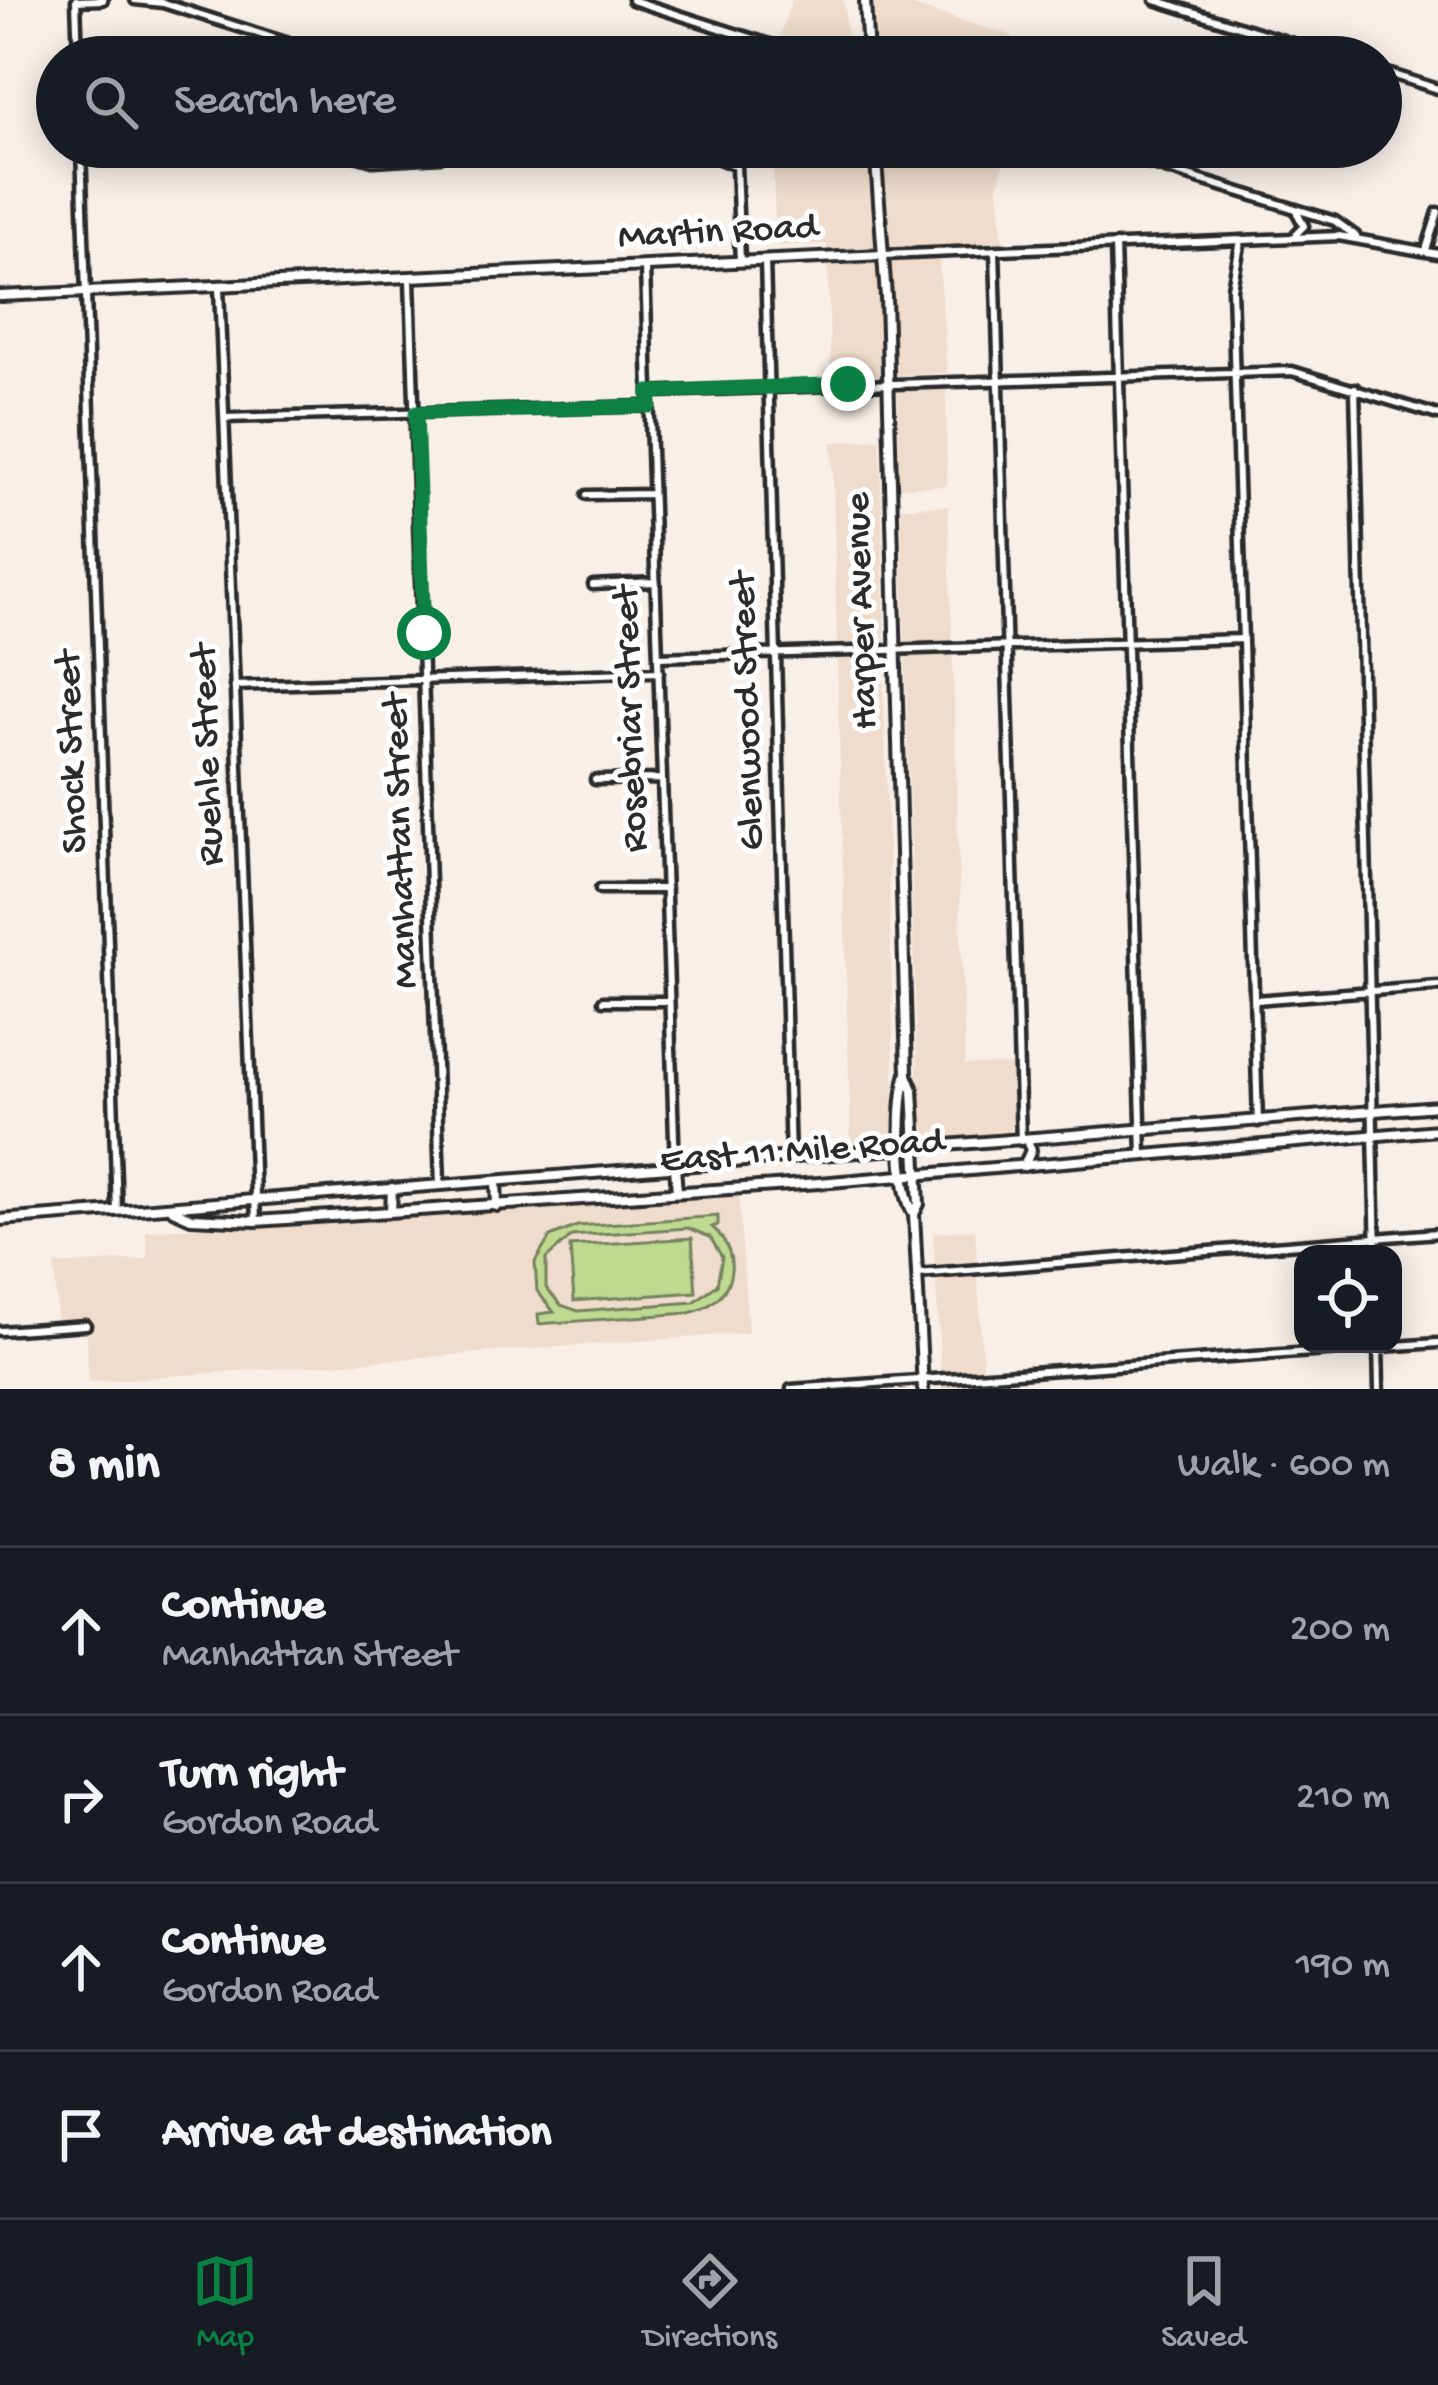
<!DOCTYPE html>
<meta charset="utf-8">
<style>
body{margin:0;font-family:"Gochi Hand",sans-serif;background:#20242c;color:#f1f3f6}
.controls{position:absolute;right:36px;bottom:36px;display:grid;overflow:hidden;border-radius:24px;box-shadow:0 6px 30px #0003}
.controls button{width:108px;height:108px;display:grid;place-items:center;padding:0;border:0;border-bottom:3px solid #363941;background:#171b24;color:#f1f3f6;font:60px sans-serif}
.stop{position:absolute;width:36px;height:36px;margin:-27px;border:9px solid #0b8043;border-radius:50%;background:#fff}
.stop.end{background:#0b8043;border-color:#fff;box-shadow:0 3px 12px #0008}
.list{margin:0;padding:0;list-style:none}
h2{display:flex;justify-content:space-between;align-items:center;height:156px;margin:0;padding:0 48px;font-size:51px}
h2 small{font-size:39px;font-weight:400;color:#9ea1a6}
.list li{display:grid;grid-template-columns:78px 1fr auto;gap:36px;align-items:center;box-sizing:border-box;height:168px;padding:0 48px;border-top:3px solid #363941}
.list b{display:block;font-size:45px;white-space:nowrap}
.list p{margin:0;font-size:39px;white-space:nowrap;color:#9ea1a6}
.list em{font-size:39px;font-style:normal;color:#9ea1a6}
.icon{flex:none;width:66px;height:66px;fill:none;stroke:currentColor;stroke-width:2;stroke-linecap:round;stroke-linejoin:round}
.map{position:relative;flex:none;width:1438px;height:1389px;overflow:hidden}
.search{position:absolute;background:#171b24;box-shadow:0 6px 30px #0003;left:36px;right:36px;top:36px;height:132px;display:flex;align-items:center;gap:30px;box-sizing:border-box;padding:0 42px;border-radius:66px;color:#9ea1a6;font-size:45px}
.sheet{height:828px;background:#171b24}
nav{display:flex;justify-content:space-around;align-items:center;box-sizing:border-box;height:168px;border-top:3px solid #363941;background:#171b24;font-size:33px;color:#9ea1a6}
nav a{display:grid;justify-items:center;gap:6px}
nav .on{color:#0b8043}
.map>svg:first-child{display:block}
</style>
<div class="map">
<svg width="1438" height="1389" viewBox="0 0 1438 1389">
<rect width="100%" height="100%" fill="#f8efe8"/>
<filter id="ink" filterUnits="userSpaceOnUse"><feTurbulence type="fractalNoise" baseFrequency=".00833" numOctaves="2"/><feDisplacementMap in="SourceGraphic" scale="24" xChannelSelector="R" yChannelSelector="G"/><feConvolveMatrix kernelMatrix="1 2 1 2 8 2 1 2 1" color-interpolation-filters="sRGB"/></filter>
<g filter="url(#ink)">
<path fill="#efdccc" d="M792 0H844L848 56 780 35Z
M873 0H893L1013 36 1006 57H877Z
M772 147H1007L998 187 1003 243 938 247 947 373 831 378 827 244 776 246Z
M946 386 947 486 900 487 898 389Z
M880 439 885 642 837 643 832 442Z
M948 506 965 1065H1012L1013 1125 1007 1134 927 1141 920 1136 918 1100 901 507Z
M883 659 896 1144 851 1147 837 660Z
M738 1189 748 1333 88 1382 87 1321 57 1322 55 1265 148 1259 146 1231Z
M975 1229 984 1389H942L933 1233Z"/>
<path fill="#bfd990" stroke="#75825e" stroke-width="3" fill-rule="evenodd" d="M718 1216V1225L712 1227C746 1257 733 1304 689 1313L539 1324 538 1314 554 1312 537 1291 535 1262 550 1237 577 1226ZM688 1228 710 1237 722 1257 717 1285 694 1302 578 1311 561 1305 546 1288V1259L572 1236Z
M692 1238 696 1292 574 1301 570 1246Z"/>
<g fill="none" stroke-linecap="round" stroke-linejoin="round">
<g stroke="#2b2b2b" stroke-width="15">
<path id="street" d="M76 0 78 57
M135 0 163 3 333 57
M632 0 810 57
M1155 0 1337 57
M76 1 103 0
M1381 71 1438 89
M81 147 117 1211
M324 147 373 161 440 157 449 147
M1094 147 1335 221 1356 236
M698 150 736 166 740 261
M1296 234 1304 226 1297 213
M1241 240 1232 288 1258 1122
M1115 245 1142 1155
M995 250 1021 1141
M1426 250 1438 212
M884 255 1339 236 1438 254
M765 260 790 1159
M645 269 675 1168
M410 280 440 1185
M219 287 256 1221
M1355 388 1376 1254
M649 392 1292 371 1438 415
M225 418 649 406
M587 495 652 494
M593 585 655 582
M658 657 1243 639
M234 686 659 672
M595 780 662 779
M600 889H666
M1255 1000 1438 986
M603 1001H669
M917 1274 1438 1233
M0 1331 86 1325
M1378 1345 1379 1389
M791 1389 1438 1343"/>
</g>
<g stroke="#2b2b2b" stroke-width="16">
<path id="secondary" d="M865 0 868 57
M875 147 886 297 907 1074C897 1101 898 1191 914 1214
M0 296 884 255
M907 1075 913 1090 919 1204 914 1214 923 1389
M1024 1166 1031 1150 1027 1141
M675 1168 677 1191
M496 1181 497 1206
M173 1210 191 1218 256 1221 819 1183 1438 1130
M391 1212 392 1188
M0 1220 1438 1106"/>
</g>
<use href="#street" stroke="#fff" stroke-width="6"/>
<use href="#secondary" stroke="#fff" stroke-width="8"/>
</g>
</g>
<g fill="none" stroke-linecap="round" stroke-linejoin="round" filter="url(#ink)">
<path stroke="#0b8043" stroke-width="15" d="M424 633 416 413 650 406 649 392 848 384"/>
</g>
<g text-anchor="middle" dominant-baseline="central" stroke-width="10" stroke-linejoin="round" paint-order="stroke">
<g font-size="39" fill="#2b2b2b" stroke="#fff">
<text transform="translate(718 234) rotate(-3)">Martin Road</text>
<text transform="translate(864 611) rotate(-92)">Harper Avenue</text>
<text transform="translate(750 711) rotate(-92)">Glenwood Street</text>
<text transform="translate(633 719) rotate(-92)">Rosebriar Street</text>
<text transform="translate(74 752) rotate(-92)">Shock Street</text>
<text transform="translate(210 755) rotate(-92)">Ruehle Street</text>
<text transform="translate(403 841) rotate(-92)">Manhattan Street</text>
<text transform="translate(802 1153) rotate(-4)">East 11 Mile Road</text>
</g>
</g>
</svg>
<div class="controls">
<button><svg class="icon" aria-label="locate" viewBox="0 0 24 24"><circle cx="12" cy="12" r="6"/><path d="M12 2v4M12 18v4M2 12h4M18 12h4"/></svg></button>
</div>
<div class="stop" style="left:424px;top:633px"></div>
<div class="stop end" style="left:848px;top:384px"></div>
<div class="search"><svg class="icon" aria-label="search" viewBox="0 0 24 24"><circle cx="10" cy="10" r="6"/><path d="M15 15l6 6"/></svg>Search here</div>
</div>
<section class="sheet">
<h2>8 min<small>Walk · 600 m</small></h2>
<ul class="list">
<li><svg class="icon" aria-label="ahead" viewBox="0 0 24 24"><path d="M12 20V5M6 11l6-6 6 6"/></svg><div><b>Continue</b><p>Manhattan Street</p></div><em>200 m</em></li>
<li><svg class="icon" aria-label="right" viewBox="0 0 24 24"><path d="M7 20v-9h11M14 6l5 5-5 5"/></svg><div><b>Turn right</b><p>Gordon Road</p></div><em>210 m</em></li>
<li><svg class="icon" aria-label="ahead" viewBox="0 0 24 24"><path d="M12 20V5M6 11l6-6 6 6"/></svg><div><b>Continue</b><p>Gordon Road</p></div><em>190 m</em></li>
<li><svg class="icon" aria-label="arrive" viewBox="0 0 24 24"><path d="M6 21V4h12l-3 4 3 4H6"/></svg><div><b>Arrive at destination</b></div></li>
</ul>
</section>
<nav>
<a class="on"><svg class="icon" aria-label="map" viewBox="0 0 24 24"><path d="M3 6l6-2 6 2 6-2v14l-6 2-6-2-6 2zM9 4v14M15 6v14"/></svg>Map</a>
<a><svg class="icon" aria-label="directions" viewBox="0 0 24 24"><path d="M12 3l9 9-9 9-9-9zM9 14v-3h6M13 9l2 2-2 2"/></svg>Directions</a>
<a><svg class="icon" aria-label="saved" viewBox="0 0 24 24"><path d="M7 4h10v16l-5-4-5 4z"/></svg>Saved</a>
</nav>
